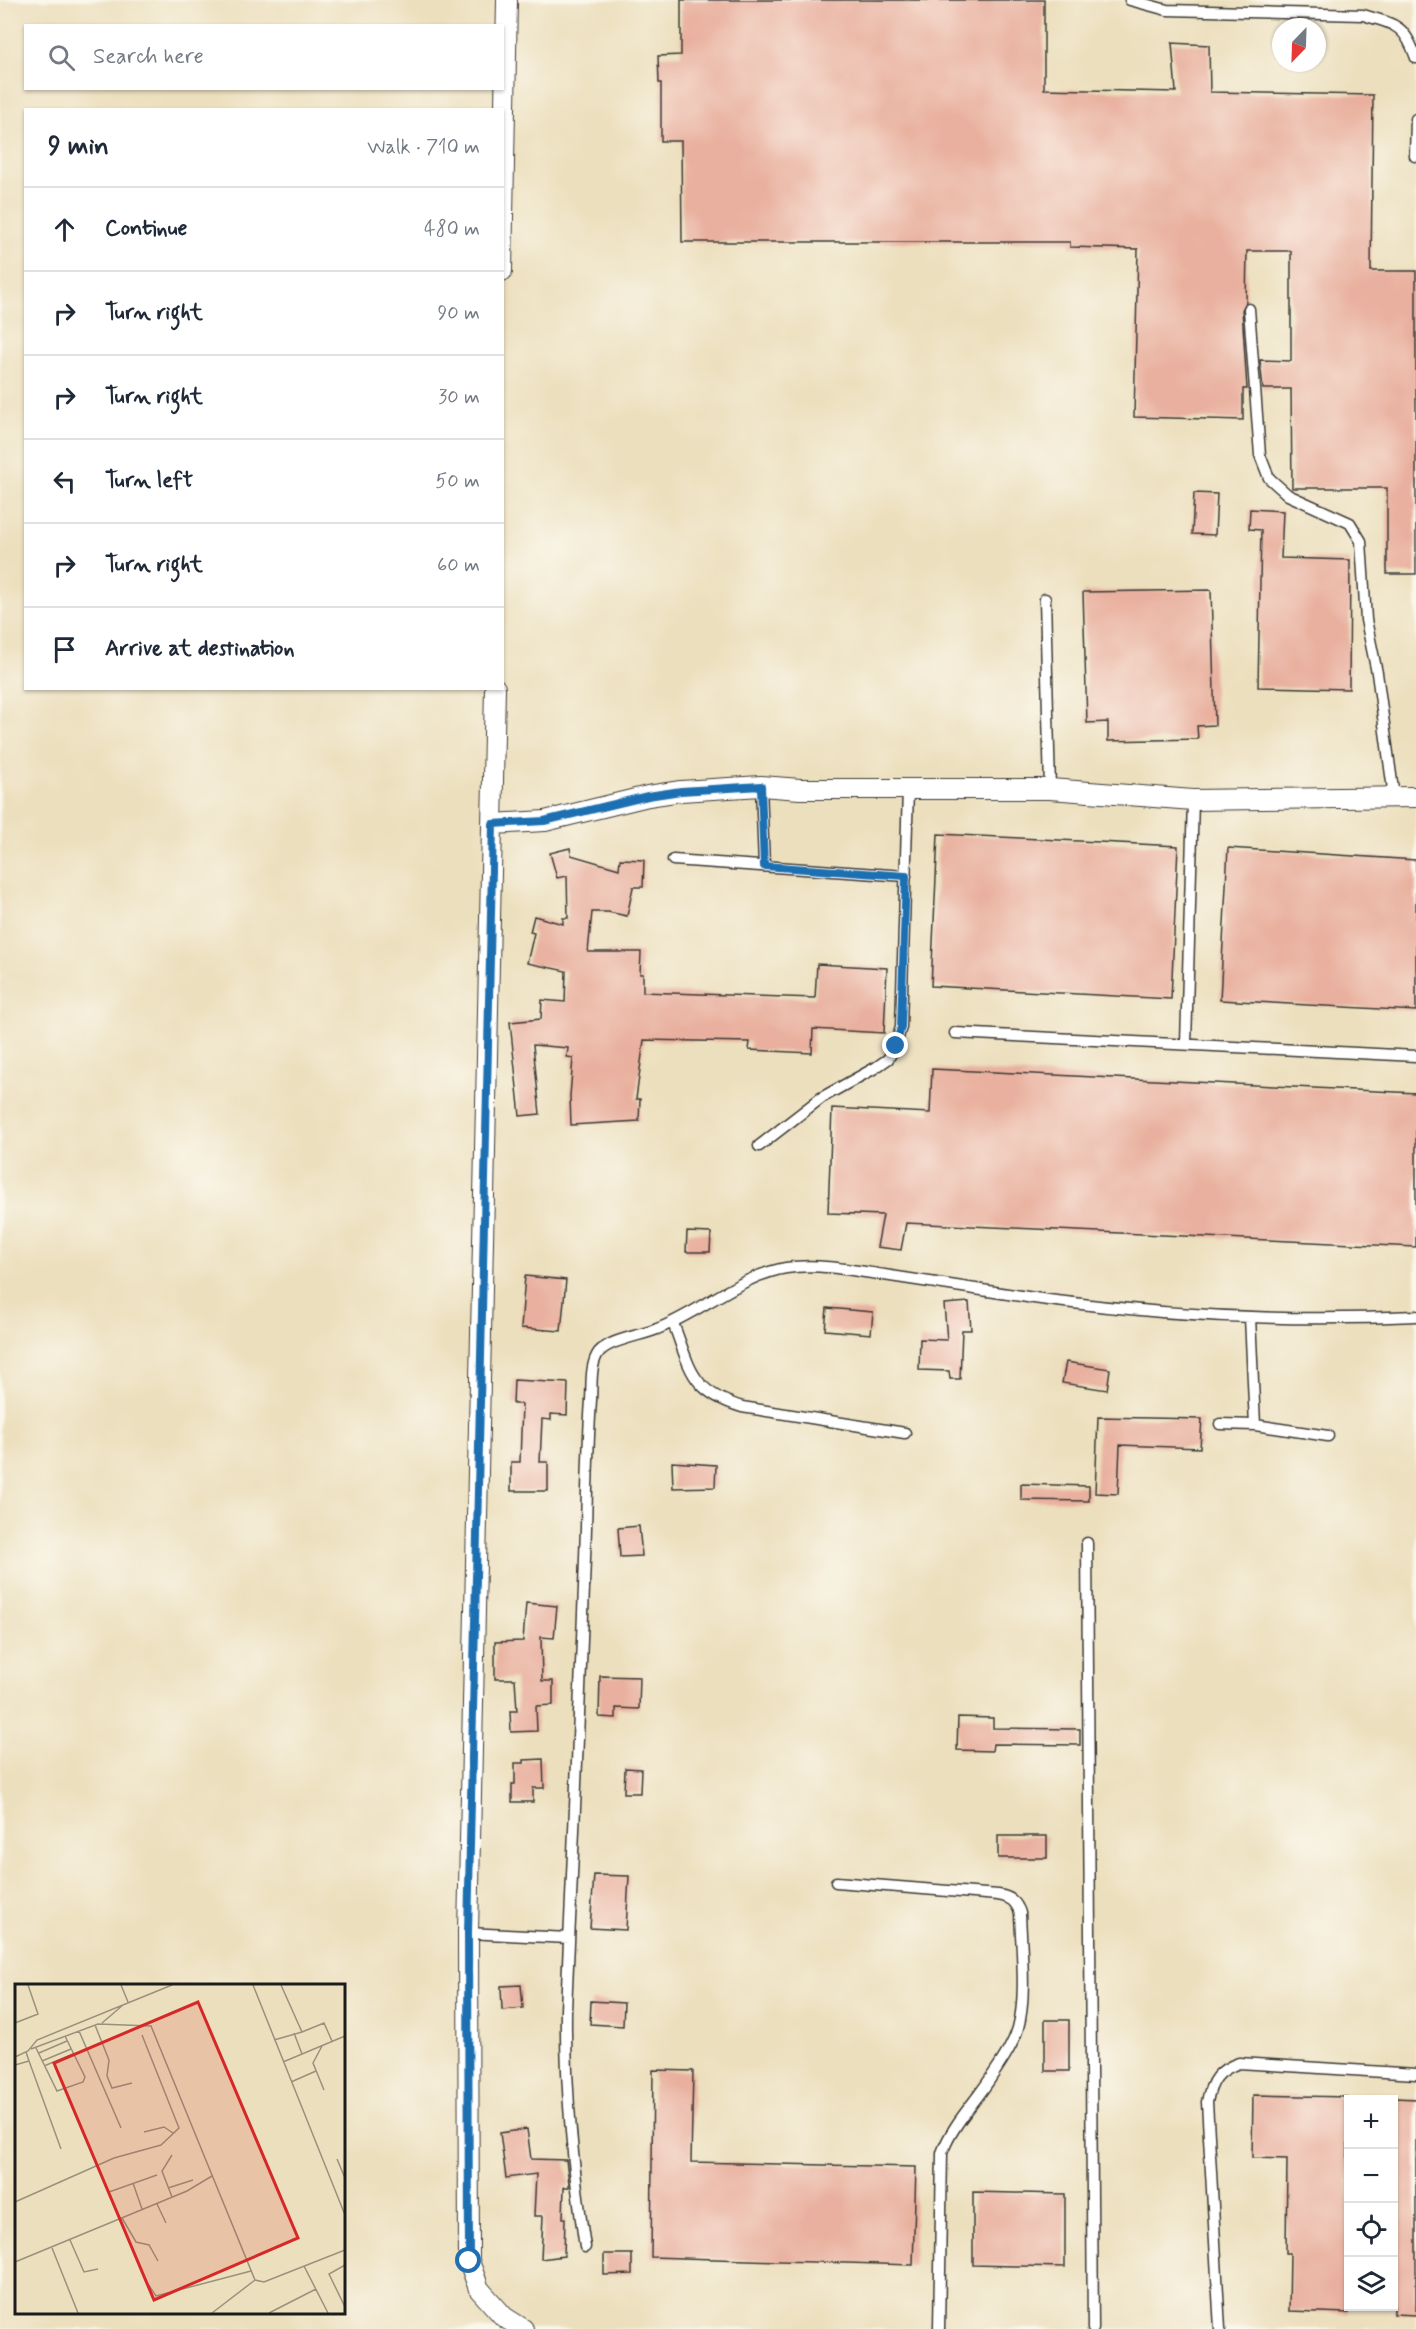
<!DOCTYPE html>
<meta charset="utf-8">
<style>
body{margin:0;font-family:Mynerve,sans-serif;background:#f2f2f3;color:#1f2937}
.controls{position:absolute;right:18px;bottom:18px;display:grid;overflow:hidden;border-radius:0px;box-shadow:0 2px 4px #0004}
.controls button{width:54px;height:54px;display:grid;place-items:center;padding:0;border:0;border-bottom:2px solid #e0e1e3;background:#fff;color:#1f2937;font:30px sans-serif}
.compass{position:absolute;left:1272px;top:18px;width:54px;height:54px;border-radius:50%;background:#fff;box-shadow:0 2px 4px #0004;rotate:203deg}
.stop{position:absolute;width:18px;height:18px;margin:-14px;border:4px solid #1f6fb2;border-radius:50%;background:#fff}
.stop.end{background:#1f6fb2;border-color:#fff;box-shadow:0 2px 6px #0008}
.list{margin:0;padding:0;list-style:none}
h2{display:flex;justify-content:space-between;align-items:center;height:78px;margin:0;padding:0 24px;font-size:26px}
h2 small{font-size:20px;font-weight:400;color:#747a83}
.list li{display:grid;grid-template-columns:39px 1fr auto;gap:18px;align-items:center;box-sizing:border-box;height:84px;padding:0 24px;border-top:2px solid #e0e1e3}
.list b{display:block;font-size:22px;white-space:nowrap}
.list em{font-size:20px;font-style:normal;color:#747a83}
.icon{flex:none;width:33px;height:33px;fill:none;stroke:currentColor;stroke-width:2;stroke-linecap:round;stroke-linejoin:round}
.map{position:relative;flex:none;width:1416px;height:2329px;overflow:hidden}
.search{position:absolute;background:#fff;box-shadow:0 2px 4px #0004;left:24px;top:24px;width:480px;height:66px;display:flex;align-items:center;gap:15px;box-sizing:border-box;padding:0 21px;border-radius:0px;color:#747a83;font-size:22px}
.panel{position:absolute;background:#fff;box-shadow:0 2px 4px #0004;left:24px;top:108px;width:480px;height:582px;border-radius:0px}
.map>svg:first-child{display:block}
</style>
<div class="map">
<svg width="1416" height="2329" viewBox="0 0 1416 2329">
<rect width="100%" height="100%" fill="#fbf7ec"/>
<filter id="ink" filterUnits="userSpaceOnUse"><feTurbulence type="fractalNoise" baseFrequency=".0167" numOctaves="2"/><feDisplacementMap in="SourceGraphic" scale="12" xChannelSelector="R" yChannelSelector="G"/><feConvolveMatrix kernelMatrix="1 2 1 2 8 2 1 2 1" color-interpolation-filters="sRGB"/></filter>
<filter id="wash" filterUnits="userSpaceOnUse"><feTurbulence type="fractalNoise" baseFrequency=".008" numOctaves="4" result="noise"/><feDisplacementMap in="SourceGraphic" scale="24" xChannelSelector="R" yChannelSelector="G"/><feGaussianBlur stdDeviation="1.35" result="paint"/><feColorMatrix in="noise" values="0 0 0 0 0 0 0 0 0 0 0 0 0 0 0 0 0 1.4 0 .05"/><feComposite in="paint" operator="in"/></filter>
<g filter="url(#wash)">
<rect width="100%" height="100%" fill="#ecdfbd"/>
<g id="blocks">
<path fill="#e9b09f" d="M681 0H1044V89L1176 92 1172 43 1209 45 1210 92 1373 95 1371 271H1416V574H1387V488H1292L1291 389H1263L1260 360 1291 361V251H1247L1246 302 1242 310 1247 389H1243V420L1134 417 1138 249 1070 247V242H682L681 141H661V83H659L658 56 681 55Z
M1194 493 1217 494 1215 535 1192 534Z
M1250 509 1283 511 1281 558 1350 560 1349 689 1258 687 1261 530 1249 529Z
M1211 590 1215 725 1197 726 1198 739 1108 741V722L1087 723 1083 592Z
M938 834 1178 846 1171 999 931 986Z
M570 848 571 855 619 869 620 859 644 860 643 887H633L627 916 608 912H592L588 952H641L640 974H643V992L815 998 817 964 887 968 884 1033 813 1029 812 1053 749 1050 750 1042 644 1040 636 1099H640L639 1121 571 1125 570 1096 573 1058 567 1057 568 1048 533 1045 540 1114 520 1116 510 1022 541 1019 542 1000 565 1002 566 971 527 963 534 933 530 932 534 916 563 924V918H568L567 876 557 878 550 853Z
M1228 848 1416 860V1011L1220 1000Z
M932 1069 1416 1093V1247L906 1223 901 1250 877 1247 883 1215 828 1213 832 1108 930 1113Z
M687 1232 711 1233 710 1252H686Z
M525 1276 566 1280 561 1331 521 1328Z
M969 1302 971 1330H962L960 1379H950L949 1371 919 1370 920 1339 947 1340 944 1304Z
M827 1308 873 1312 871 1334 825 1330Z
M1066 1362 1110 1369 1107 1390 1062 1383Z
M514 1380 568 1383 567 1415 551 1414V1420L542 1419 540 1462H548V1491H511V1462H520L522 1404H513Z
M1098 1417 1202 1419 1200 1448 1120 1445 1118 1494 1095 1493Z
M672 1462 716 1465 715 1487 673 1488Z
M1021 1484 1089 1486V1501L1021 1500Z
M639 1526 642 1556 620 1557 618 1528Z
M526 1603 557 1606 554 1638 541 1637 542 1681H553V1705L536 1706 537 1731 511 1732 510 1711H517L515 1679H495V1642L523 1641Z
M600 1676 640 1677 639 1709 616 1708V1718L599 1717Z
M958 1717 993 1718V1728L1080 1729V1745L993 1744 992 1751 957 1750Z
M543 1759 544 1788H533V1802H512V1784H515V1763H524V1760Z
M625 1768 641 1769 640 1793H624Z
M998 1836H1047V1858H998Z
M594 1875 629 1876 626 1930 590 1928Z
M521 1985 523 2008 502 2010 501 1986Z
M591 2001 624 2003 623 2026 590 2024Z
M1045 2020H1069V2071H1045Z
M653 2070 693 2071 691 2162 916 2167 913 2265 651 2257Z
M1253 2095 1348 2097V2313L1289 2311 1290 2253H1286L1287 2159 1252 2158Z
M1394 2098 1416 2099V2315L1394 2314Z
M527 2129 531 2159 566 2160 569 2183V2187H564L563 2218H565L564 2256 541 2259 543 2216H534L536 2174 506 2178 500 2133Z
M973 2192 1065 2194V2267L973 2265Z
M604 2254H632V2274L604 2275Z"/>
</g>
</g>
<g filter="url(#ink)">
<use href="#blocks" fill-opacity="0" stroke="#3b3934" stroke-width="1.5"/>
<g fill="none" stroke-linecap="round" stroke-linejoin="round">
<g stroke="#3b3934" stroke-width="13">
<path id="service" d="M1130 0 1167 10 1363 15C1395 24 1405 25 1416 58
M1415 156 1416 119
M1249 309 1260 455 1269 478 1288 495 1350 523 1361 541 1366 620 1377 673 1394 797
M1045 599 1050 789
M761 786 764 866
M673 860 906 876
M955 1033 1416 1056
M1186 1044 1193 800
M759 1146 821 1098 875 1068 888 1059 896 1045 901 1027 908 789
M1250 1317 1255 1425
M673 1323C691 1369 690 1391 742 1407L905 1433
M1220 1424 1255 1425 1328 1436
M1087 1543 1093 2329
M836 1882 998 1895C1010 1897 1016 1901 1020 1913 1021 1947 1027 1996 1018 2028 1013 2045 1002 2061 992 2076 975 2103 953 2123 942 2153L939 2329
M468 1933 569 1938
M585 2247C573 2168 565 2090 566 2010 573 1849 581 1688 586 1528 587 1485 588 1442 591 1400 592 1386 590 1368 597 1355 605 1340 641 1336 657 1329 701 1312 739 1276 786 1268 818 1263 852 1270 884 1275 938 1283 993 1292 1048 1300 1169 1316 1294 1322 1416 1316
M1220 2329 1207 2102C1211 2081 1218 2070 1239 2063L1416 2074"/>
</g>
<g stroke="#3b3934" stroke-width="22">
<path id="minor" d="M502 271 507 0
M495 688 468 1933 469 2261 479 2289 504 2317 523 2329
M493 824 545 821 648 796 681 791 761 786 800 789H1050L1193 800 1416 797"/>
</g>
<use href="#service" stroke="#fff" stroke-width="10"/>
<use href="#minor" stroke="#fff" stroke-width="20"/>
</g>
</g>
<g fill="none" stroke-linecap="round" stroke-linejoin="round" filter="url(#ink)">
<path stroke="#1f6fb2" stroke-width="8" d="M469 2261 468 1933 493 824 544 821 648 796 681 791 761 786 764 866 906 876 901 1027 896 1046"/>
</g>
<g transform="translate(15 1984)">
<rect width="330" height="330" fill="#ecdfbd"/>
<path fill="none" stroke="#99917d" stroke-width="1.5" d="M106 1 113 18M238 1 330 231M266 1 287 48 309 39 317 57M0 39 23 30 13 1M87 39 108 21M80 41 94 76 92 92 97 104 117 99M64 47 106 144M279 49 287 70M259 56 287 48M307 62 298 79 309 106M21 64 42 107 68 98 70 93 50 52M16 65 83 40 136 42 240 296 249 298 330 266M24 69 52 57M0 73 13 67 22 56 157 1M14 77 46 165M27 77 56 65M268 78 330 52M0 81 14 77 11 68M29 82 58 70M276 98 301 87M129 148 149 143 158 149M157 171 147 187 157 213M322 175 330 194M118 199 127 225M153 204 178 196M94 208 142 191M0 218 99 174 146 161 164 144 127 51M142 220 151 239M107 234 121 258 134 261 143 277M55 256 69 288 83 285M37 264 63 329M0 278 172 207 197 192M330 281 314 290 330 323M289 282 313 329M133 300 141 312 236 287M197 329 240 296M254 329 301 305"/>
<path fill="#d62828" fill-opacity="0.15" stroke="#d62828" stroke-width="3" d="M183 18 283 254 139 316 39 79Z"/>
<rect width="330" height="330" fill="none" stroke="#1c1c1c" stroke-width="3"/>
</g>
</svg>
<div class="controls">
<button>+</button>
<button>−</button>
<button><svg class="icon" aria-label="locate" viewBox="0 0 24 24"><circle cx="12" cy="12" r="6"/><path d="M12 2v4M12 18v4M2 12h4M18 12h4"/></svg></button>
<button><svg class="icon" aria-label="layers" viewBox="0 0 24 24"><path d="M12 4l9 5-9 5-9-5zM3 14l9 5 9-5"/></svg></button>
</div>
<svg class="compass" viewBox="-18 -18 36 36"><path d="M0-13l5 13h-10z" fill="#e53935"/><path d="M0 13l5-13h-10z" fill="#747a83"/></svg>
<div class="stop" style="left:469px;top:2261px"></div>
<div class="stop end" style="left:896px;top:1046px"></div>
<div class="search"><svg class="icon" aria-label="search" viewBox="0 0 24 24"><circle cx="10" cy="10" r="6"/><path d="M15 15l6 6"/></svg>Search here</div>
<section class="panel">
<h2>9 min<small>Walk · 710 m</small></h2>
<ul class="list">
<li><svg class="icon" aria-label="ahead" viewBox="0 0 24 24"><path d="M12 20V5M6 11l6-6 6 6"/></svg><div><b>Continue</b></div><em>480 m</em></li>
<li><svg class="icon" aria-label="right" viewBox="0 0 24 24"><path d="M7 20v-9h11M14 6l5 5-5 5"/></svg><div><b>Turn right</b></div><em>90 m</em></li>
<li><svg class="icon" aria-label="right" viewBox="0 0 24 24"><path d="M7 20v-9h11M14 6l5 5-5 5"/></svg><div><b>Turn right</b></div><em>30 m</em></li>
<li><svg class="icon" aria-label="left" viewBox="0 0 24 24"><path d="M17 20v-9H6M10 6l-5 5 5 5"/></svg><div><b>Turn left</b></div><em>50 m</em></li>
<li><svg class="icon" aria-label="right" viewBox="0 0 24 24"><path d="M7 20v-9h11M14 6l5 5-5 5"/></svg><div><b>Turn right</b></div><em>60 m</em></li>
<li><svg class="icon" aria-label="arrive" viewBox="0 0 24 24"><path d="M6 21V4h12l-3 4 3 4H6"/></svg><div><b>Arrive at destination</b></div></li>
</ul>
</section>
</div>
